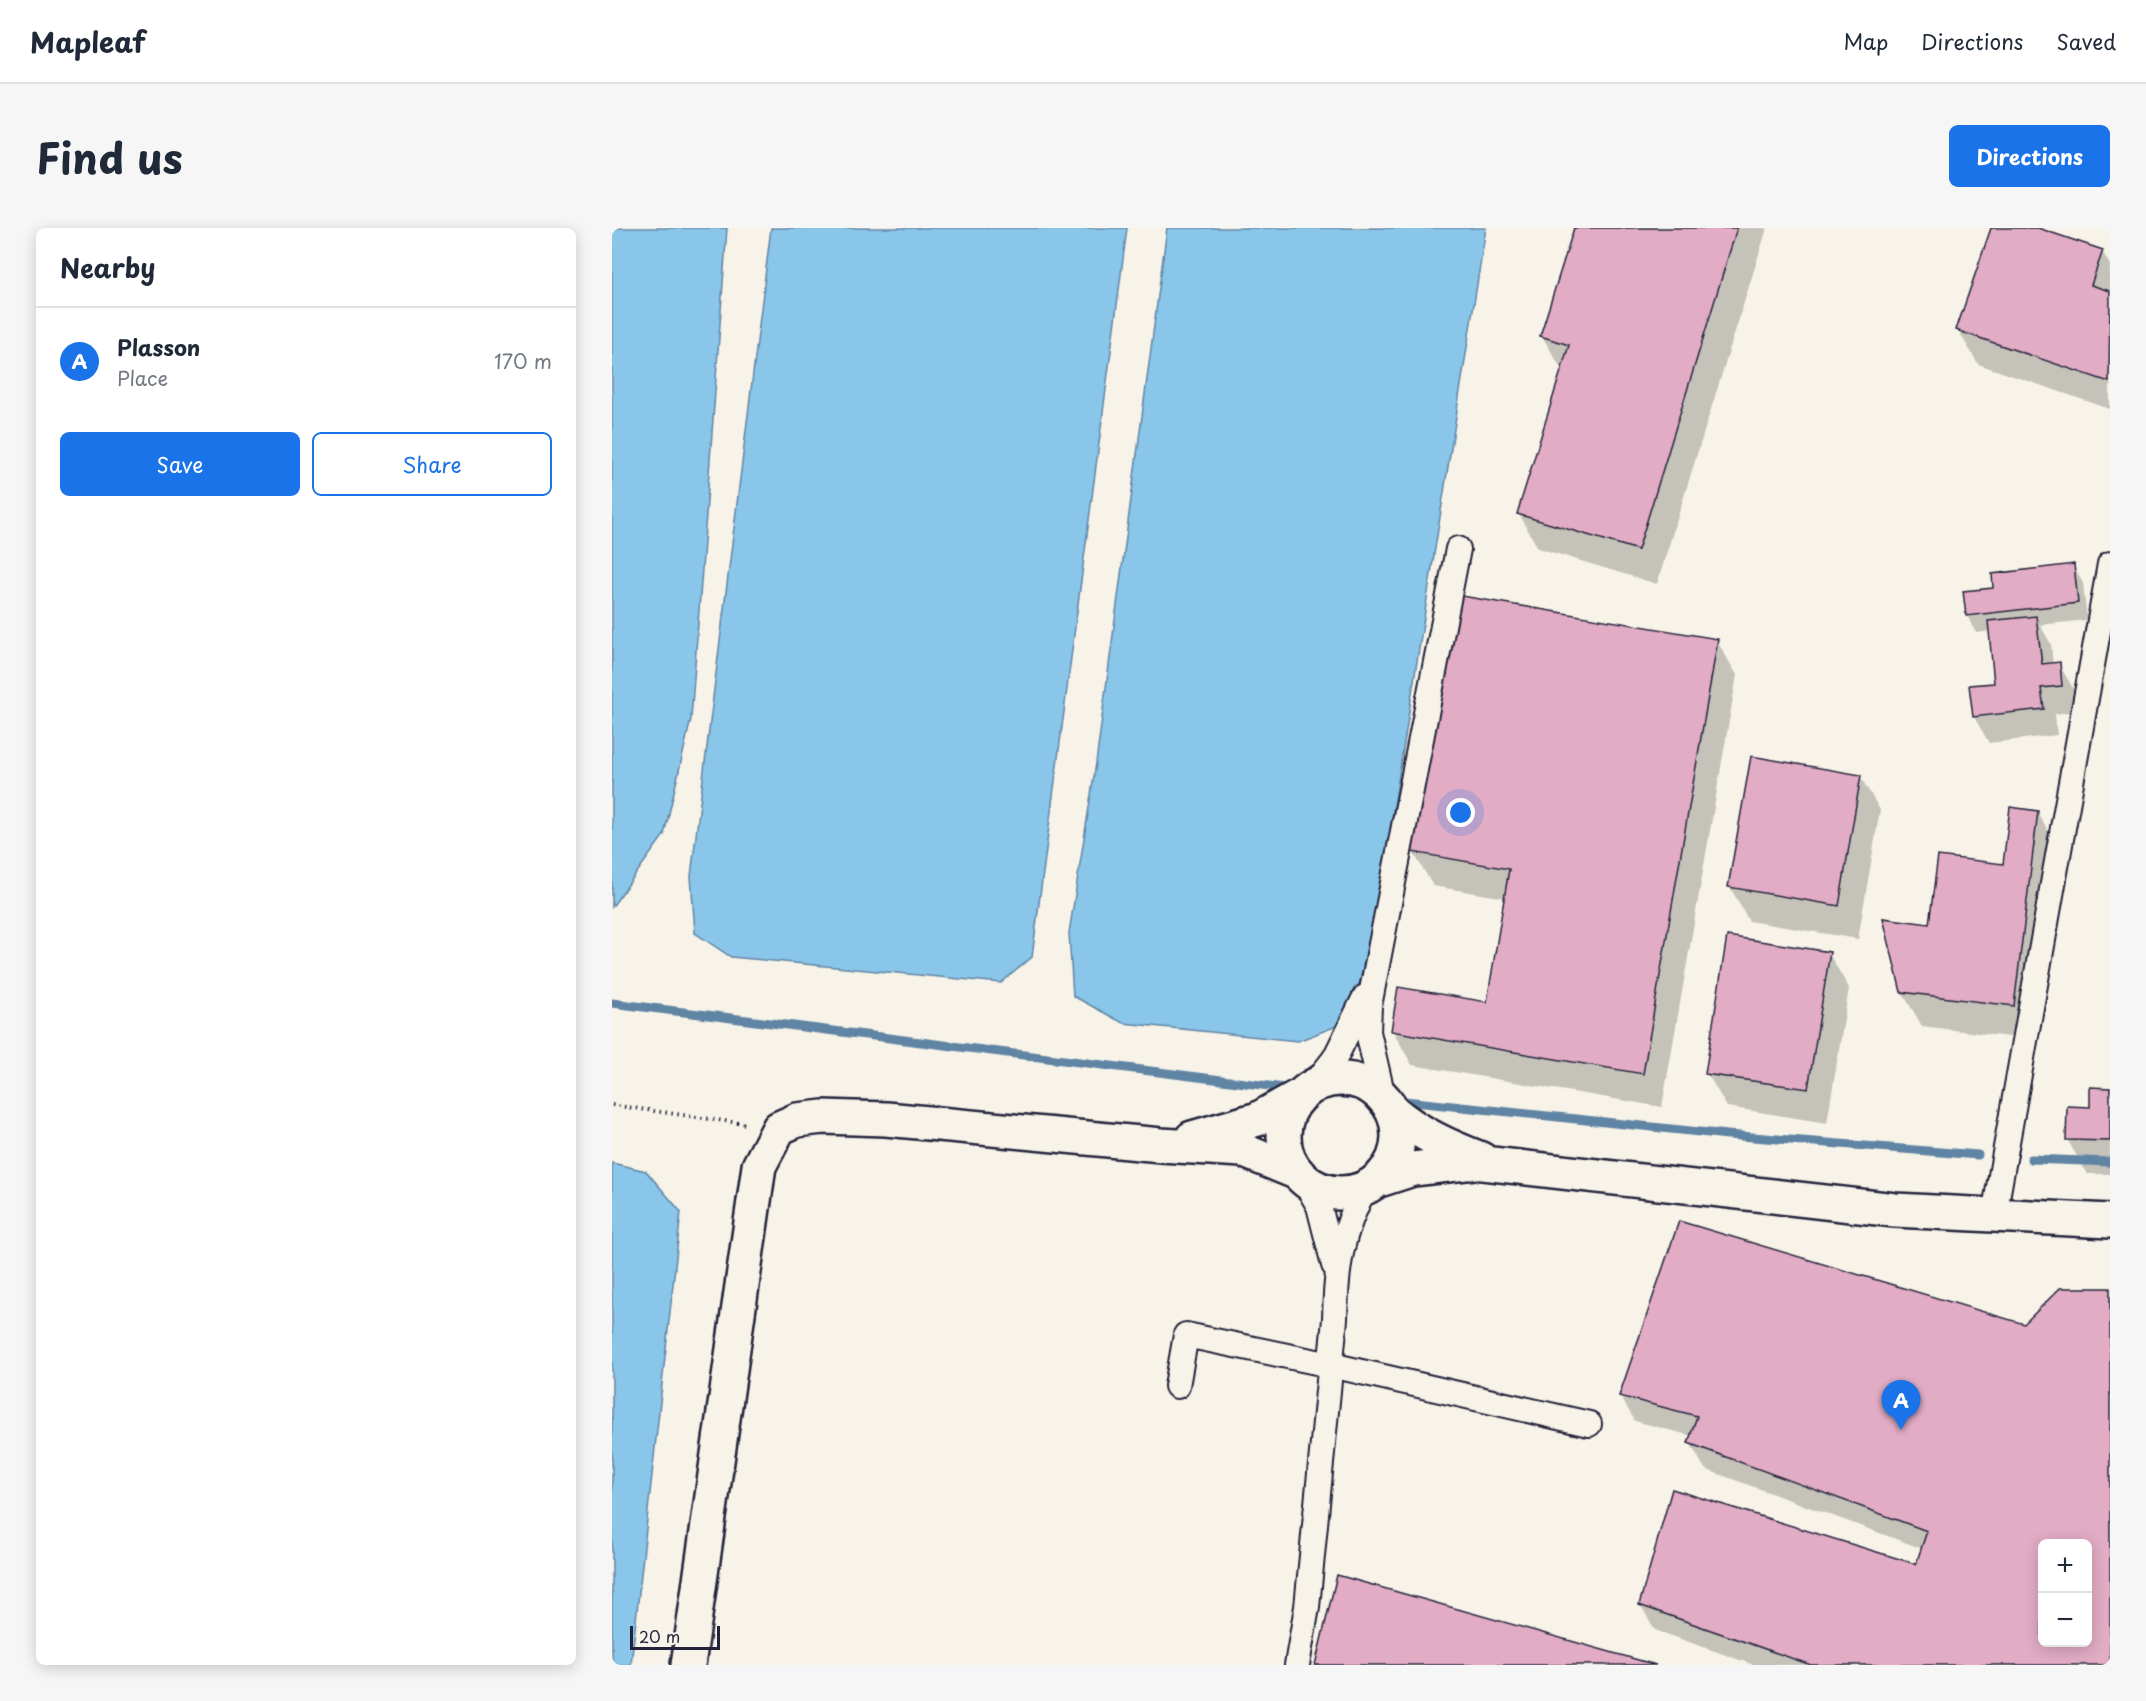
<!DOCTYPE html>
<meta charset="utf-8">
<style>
body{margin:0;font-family:"Playpen Sans",sans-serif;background:#f6f6f7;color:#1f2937}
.controls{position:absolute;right:18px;bottom:18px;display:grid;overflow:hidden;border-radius:9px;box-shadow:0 3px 15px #0003}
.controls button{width:54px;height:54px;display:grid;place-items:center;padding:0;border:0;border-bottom:2px solid #e0e1e3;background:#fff;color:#1f2937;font:30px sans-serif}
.scale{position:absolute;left:18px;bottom:15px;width:90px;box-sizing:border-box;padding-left:6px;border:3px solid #22223b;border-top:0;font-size:16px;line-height:21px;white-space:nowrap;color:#22223b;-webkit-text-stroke:4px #f7f3e8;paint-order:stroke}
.you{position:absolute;left:849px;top:585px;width:21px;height:21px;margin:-15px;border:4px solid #fff;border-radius:50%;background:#1a73e8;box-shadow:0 0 0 9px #1a73e833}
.badge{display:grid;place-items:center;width:39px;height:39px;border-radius:50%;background:#1a73e8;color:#fff;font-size:20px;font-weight:700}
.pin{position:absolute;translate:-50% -50px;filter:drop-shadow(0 2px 3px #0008)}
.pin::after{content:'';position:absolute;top:32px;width:21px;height:18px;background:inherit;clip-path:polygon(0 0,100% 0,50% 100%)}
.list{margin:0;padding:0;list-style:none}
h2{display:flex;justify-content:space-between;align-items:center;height:78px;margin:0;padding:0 24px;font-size:26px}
h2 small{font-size:20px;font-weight:400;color:#747a83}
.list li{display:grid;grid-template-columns:39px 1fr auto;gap:18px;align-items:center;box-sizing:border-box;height:108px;padding:0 24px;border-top:2px solid #e0e1e3}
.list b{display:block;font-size:22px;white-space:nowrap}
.list p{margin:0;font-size:20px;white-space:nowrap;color:#747a83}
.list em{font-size:20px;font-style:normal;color:#747a83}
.actions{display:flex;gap:12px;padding:18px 24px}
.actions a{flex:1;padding:14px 0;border:2px solid #1a73e8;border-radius:9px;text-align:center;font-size:21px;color:#1a73e8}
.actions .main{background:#1a73e8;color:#fff}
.map{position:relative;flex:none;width:1498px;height:1437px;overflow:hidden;border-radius:9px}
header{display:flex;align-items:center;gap:36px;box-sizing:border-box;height:84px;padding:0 30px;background:#fff;border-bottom:2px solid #e0e1e3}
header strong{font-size:28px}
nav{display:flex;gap:33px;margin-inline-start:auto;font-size:21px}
.intro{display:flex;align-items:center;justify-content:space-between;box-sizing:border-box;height:144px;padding:0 36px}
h1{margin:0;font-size:42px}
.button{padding:15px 27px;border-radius:9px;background:#1a73e8;color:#fff;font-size:21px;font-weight:700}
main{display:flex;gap:36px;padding:0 36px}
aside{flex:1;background:#fff;border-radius:9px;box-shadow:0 3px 15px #0003}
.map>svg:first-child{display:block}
</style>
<header>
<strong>Mapleaf</strong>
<nav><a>Map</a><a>Directions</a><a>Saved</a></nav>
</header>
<div class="intro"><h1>Find us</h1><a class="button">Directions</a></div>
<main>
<aside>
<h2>Nearby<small></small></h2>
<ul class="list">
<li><span class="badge">A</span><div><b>Plasson</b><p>Place</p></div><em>170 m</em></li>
</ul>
<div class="actions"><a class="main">Save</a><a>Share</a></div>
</aside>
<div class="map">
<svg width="1498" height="1437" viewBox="0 0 1498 1437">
<rect width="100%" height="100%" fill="#f7f3e8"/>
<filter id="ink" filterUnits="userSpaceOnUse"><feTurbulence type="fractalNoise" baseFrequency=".0167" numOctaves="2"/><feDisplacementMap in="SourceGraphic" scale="12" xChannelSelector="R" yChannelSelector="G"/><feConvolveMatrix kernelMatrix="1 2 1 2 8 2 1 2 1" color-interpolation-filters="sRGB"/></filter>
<g filter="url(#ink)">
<path fill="#8ac6ea" stroke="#6084a4" stroke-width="1.5" d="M0 0H115L79 491 52 607 0 679Z
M159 0H515L420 729 389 755 119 729 83 705 79 648Z
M555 0H874L758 729 730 796 686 813 511 795 461 768 457 705 484 535Z
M0 935 34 943 69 984 19 1437H0Z"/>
<path fill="#0003" fill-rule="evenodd" d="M963 0H1155L1045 356 926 320 907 286 950 142 930 108Z
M1381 0H1421L1490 23 1498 37V181L1366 136 1346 102Z
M1461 338 1471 355 1475 392 1428 397 1439 416 1441 437 1447 436 1462 462 1464 483 1443 486 1445 507 1377 515 1362 489 1384 456 1378 403 1365 405 1355 388 1383 361Z
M1105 413 1125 447 1050 879 800 837 781 803 876 776 894 670 821 658 801 624Z
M1248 548 1268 582 1246 711 1137 693 1118 659Z
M1425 584 1445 618 1421 812 1310 798 1290 764 1318 697 1393 638Z
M1217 726 1237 760 1215 895 1115 879 1095 845Z
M1480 861H1498V946H1475L1455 911 1479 880Z
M1449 1062H1498V1437H1142L1043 1402 1028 1376 1305 1337 1311 1321 1093 1241 1078 1215 1080 1208 1023 1193 1008 1168 1413 1098ZM1430 1316H1476V1414H1430Z"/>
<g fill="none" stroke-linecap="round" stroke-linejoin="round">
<path stroke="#6084a4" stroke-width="9" d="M0 775 673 860
M717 865 752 868
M793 873 1116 907 1366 927
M1419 931 1498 934"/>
</g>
<path fill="#e1acc4" stroke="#22223b" stroke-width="1.5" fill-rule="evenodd" d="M962 0H1125L1026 322 905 286 957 117 928 108Z
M1379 0H1426L1491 22 1479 57 1498 63 1497 154 1344 102Z
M1462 336 1466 375 1354 388 1351 363 1381 360 1380 346Z
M844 367 1106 411 1031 846 779 803 786 759 875 774 897 641 800 624Z
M1424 388 1430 436 1448 434 1450 458 1429 460 1432 481 1361 489 1357 457 1382 455 1376 393Z
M1139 528 1249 547 1227 678 1116 659Z
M1398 579 1426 583 1402 778 1289 764 1271 690 1317 696 1326 628 1391 636Z
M1115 708 1218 724 1196 861 1093 846Z
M1478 859 1498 860V913L1454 912 1455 878 1478 879Z
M1067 993 1412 1096 1448 1060H1498V1437H1199L1027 1377 1060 1261 1304 1336 1315 1303 1076 1215 1085 1188 1007 1168ZM1430 1316H1476V1414H1430Z
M725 1347 1044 1437H703Z"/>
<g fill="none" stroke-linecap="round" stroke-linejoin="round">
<g stroke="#22223b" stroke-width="28">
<path id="street" d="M702 857 723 830 753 769
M771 869 756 804 757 778 846 321
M692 952 707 978 722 1037
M1382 987 1498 336
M565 1158 574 1107 719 1137 977 1196
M685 1437 695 1379 723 1091C724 1039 729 1004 754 958"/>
</g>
<g stroke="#22223b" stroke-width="38">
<path id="secondary" d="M672 908a57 57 0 1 1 114 0a57 57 0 1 1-114 0Z
M782 884C808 906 837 919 869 931
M580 910 646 891 687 868
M764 953 801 941 862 934 1283 982 1498 993
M76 1437 147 938 167 900 185 892 211 889 274 891 549 917 630 922 686 945"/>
</g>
<path stroke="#22223b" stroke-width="4" stroke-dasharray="1.5 4.5" stroke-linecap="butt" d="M0 877 134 896"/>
<use href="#street" stroke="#f7f3e8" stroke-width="24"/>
<use href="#secondary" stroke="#f7f3e8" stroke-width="33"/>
</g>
</g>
</svg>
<div class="controls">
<button>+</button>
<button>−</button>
</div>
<div class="scale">20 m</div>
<div class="you"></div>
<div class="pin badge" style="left:1289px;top:1202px">A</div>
</div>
</main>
